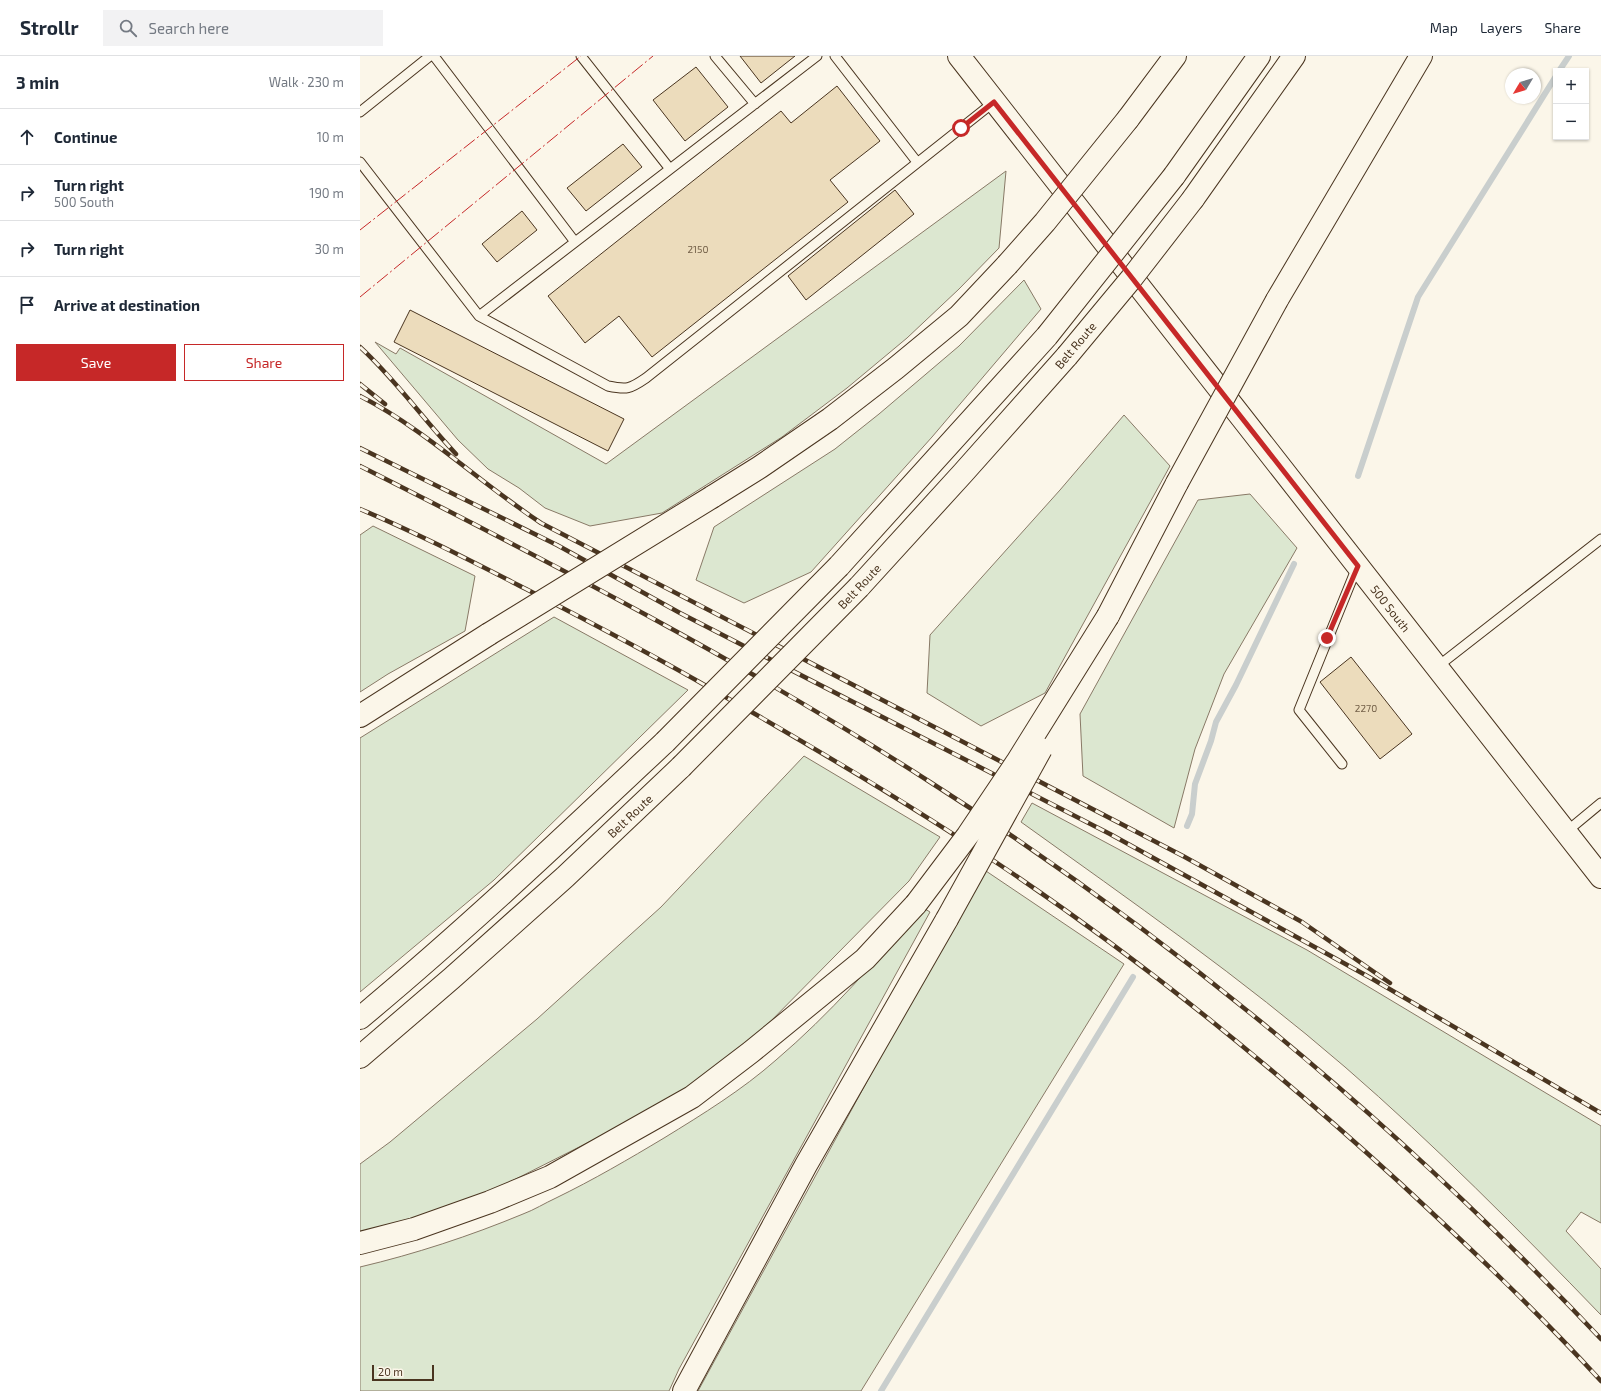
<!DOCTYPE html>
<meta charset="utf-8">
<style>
body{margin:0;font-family:"Exo 2",sans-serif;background:#f2f2f3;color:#1f2937}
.controls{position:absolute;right:12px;top:12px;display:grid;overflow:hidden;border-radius:0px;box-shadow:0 1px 3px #0004}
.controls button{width:36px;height:36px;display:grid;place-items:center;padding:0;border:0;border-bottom:1px solid #e0e1e3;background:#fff;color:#1f2937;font:20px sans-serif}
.compass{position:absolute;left:1145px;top:12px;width:36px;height:36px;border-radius:50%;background:#fff;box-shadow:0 1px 3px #0004;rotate:232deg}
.scale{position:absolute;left:12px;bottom:10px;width:62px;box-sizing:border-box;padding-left:4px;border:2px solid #4a3520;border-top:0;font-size:11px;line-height:14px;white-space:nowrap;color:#4a3520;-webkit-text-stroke:3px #fbf6e9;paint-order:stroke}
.stop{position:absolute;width:12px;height:12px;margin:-9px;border:3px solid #c62828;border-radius:50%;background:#fff}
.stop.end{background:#c62828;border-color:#fff;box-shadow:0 1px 4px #0008}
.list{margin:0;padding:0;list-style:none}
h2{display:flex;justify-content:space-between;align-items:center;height:52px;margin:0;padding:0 16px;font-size:17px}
h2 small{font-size:13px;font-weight:400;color:#747a83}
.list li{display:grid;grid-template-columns:26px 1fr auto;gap:12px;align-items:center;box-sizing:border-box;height:56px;padding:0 16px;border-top:1px solid #e0e1e3}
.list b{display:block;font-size:15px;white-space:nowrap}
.list p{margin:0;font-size:13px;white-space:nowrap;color:#747a83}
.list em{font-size:13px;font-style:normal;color:#747a83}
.actions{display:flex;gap:8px;padding:12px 16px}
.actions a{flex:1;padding:9px 0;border:1px solid #c62828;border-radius:0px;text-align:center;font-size:14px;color:#c62828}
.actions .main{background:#c62828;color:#fff}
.icon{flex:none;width:22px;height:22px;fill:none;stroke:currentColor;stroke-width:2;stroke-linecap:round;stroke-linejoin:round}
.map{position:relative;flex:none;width:1241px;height:1335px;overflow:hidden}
header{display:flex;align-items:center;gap:24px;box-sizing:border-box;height:56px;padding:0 20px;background:#fff;border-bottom:1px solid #e0e1e3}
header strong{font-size:19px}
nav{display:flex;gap:22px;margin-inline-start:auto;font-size:14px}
.search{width:280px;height:36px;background:#f2f2f3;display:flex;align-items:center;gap:10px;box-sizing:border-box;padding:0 14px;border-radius:0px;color:#747a83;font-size:15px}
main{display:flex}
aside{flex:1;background:#fff}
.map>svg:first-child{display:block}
</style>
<header>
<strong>Strollr</strong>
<div class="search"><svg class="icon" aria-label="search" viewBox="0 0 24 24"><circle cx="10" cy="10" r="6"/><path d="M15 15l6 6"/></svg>Search here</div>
<nav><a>Map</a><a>Layers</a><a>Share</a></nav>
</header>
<main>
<aside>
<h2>3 min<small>Walk · 230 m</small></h2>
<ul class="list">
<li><svg class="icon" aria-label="ahead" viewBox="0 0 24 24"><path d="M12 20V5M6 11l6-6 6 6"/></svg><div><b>Continue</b></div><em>10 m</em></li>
<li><svg class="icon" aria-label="right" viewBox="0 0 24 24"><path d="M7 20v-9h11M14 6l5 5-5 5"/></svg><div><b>Turn right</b><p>500 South</p></div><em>190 m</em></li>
<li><svg class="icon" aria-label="right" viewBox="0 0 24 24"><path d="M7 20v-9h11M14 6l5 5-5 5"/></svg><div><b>Turn right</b></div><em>30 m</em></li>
<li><svg class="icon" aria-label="arrive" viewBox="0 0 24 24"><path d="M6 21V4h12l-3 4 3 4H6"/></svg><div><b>Arrive at destination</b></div></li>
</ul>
<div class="actions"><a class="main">Save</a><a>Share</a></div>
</aside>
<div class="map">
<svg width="1241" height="1335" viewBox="0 0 1241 1335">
<rect width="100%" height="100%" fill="#fbf6e9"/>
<path fill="#dce7d0" stroke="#887966" d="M646 115 639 192 599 233 547 282 487 332 422 381 302 457 230 470 185 452 159 432 128 413 98 384 15 286 36 298 40 292 246 408Z
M664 224 681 253 572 381 451 516 384 547 336 524 354 471 475 393 519 358 599 290Z
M764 359 810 410 685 637 621 670 567 637 570 579 700 434Z
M890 438 937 492 864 618 835 693 814 772 723 720 720 658 838 444Z
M13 470 115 520 105 575 28 618 0 636V479Z
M194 561 328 634 134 824 0 936V682Z
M444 700 580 781 549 825 401 975 356 1012 306 1046 237 1082 142 1130 50 1166 0 1179V1108L30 1086 177 963 301 851Z
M672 747 947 894 1241 1070V1167L1221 1156 1206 1175 1241 1213V1259C1158 1173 1075 1089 985 1011 882 922 771 845 661 766Z
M623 813 764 908 501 1335H338Z
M562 851 570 856 319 1313 309 1335H0V1211C55 1198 110 1180 163 1158 174 1154 185 1147 196 1142 233 1124 269 1103 304 1082 343 1058 382 1034 416 1004 470 958 516 905 562 851Z"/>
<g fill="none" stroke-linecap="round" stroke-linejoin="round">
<path stroke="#c9cecd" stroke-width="6" d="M1199 15 1209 0
M998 420 1058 241 1196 20
M827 770 832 758 835 728 851 685 856 666 876 629 934 508
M521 1335 773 921"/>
</g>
<path fill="#ecdcbc" stroke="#4a3520" d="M380 0H435L401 27Z
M336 11 368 51 325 85 293 44Z
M477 30 520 85 470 124 488 146 292 301 259 260 225 287 188 240 421 55 431 67Z
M263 88 282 111 226 155 207 132Z
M535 134 554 158 446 244 428 220Z
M162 155 177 174 137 206 122 188Z
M50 254 264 363 248 395 34 286Z
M991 601 1052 678 1020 703 960 626Z"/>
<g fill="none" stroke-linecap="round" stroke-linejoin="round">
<g stroke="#4a3520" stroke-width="11">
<path id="service" d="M74 0 215 186
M221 0 310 113
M355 0 395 48
M457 0 119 260 248 330C267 334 270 333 286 322L634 46
M475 0 557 106
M0 56 70 0
M0 106 119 260
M1077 611 1241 483
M982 708 939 654 997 511
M1206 776 1241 747"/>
</g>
<g stroke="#4a3520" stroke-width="24">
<g id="tertiary">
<path id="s1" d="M599 0 1241 821"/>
</g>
</g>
<g stroke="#4a3520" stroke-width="24">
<g id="motorway">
<path d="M768 63 815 0"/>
<path d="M814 120 899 0"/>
<path d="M833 143 934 0"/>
<path d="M917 244 1061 0"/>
<path d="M352 441 400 411 470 363 536 312 599 260 647 209"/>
<path d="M479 510 687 280"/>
<path d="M499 531 603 417 707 300"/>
<path d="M748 560 817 427"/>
<path d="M0 660 129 578"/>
<path d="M0 962C106 874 205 780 305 686"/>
<path id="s2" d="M0 1001 92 922 205 821 321 711"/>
<path d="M0 1187 54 1173 130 1146 190 1121 332 1041 391 996 505 903 556 848"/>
<path d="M324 1335 446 1109 587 863"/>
</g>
</g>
<use href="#service" stroke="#fbf6e9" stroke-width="9"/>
<use href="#tertiary" stroke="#fbf6e9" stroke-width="22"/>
<use href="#motorway" stroke="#fbf6e9" stroke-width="22"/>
<g stroke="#4a3520" stroke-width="4.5">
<path id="rail" d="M0 291C35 323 63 363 96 398
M0 328 25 348
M0 340C66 374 119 426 181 467L823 800 942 866 1030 927
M0 392 197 489 320 557 750 778 1009 921 1241 1057
M0 410C194 508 387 608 570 726 816 883 1041 1071 1241 1283
M0 453C57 477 111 505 166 533 230 566 293 599 355 635 453 691 550 748 643 811 783 905 914 1012 1039 1126 1108 1190 1177 1255 1241 1325"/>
</g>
<use href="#rail" stroke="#fbf6e9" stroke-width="3" stroke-dasharray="9" stroke-linecap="butt"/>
<g stroke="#4a3520" stroke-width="24" stroke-linecap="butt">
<path id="motorway-bridge" d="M647 209 685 166 768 63
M687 280 814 120
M707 300 771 223 833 143
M817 427 917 244
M129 578 352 441
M305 686 479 510
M321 711 499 531
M556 848 608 779 657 706 748 560
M587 863 681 693"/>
</g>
<use href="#motorway-bridge" stroke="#fbf6e9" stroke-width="22"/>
<path stroke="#c62828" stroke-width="1" stroke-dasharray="14 3 2 3" stroke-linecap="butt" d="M0 174 221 0
M0 241 293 0"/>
</g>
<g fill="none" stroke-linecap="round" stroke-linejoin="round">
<path stroke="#c62828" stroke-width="5" d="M601 72 634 46 998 510 967 582"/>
</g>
<g text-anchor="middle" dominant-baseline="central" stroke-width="3" stroke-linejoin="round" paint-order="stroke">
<g font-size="10" fill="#725f47">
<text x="338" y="193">2150</text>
<text x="1006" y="652">2270</text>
</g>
<g font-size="12" fill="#4a3520" stroke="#fbf6e9">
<text transform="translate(715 289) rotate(-50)">Belt Route</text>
<text transform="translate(499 530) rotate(-47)">Belt Route</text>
<text stroke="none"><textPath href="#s1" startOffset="701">500 South</textPath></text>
<text stroke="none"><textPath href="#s2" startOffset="362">Belt Route</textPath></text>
</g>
</g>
</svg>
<div class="controls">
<button>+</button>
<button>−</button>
</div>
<svg class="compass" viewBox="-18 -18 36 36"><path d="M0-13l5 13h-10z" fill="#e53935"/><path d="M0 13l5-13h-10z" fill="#747a83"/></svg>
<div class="scale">20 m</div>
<div class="stop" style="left:601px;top:72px"></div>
<div class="stop end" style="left:967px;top:582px"></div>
</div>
</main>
